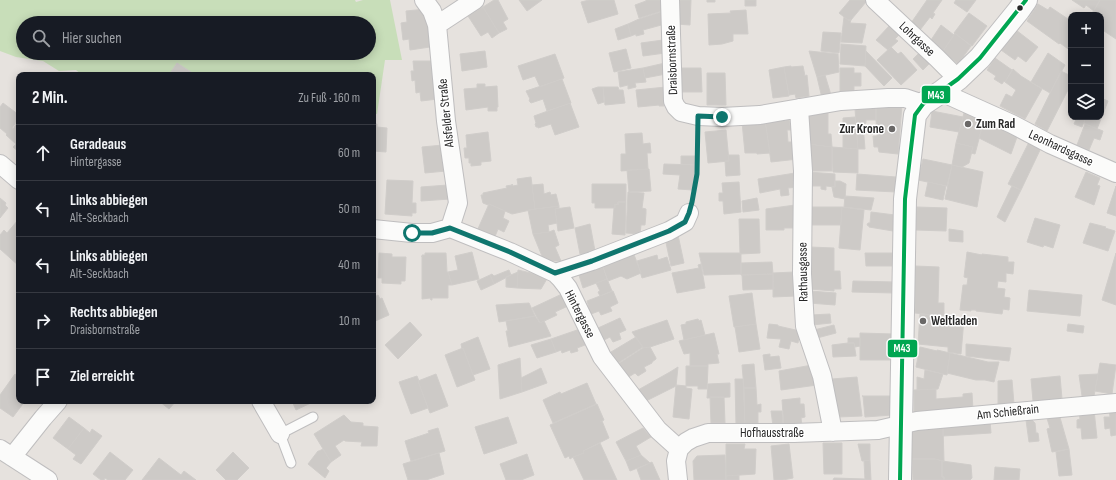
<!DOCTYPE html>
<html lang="de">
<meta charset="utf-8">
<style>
body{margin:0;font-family:"Sofia Sans Condensed",sans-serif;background:#242831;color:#f1f3f6}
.controls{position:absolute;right:12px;top:12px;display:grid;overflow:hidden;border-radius:8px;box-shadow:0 2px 10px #0003}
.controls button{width:36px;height:36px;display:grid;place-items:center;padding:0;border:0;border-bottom:1px solid #363941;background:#171b24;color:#f1f3f6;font:20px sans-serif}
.stop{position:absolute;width:12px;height:12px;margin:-9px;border:3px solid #0f766e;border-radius:50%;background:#fff}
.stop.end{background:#0f766e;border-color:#fff;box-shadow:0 1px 4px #0008}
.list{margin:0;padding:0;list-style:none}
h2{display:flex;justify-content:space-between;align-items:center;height:52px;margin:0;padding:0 16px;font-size:17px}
h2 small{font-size:13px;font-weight:400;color:#9ea1a6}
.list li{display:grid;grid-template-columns:26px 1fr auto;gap:12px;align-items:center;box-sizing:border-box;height:56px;padding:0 16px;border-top:1px solid #363941}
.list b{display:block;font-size:15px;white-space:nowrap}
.list p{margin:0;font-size:13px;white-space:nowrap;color:#9ea1a6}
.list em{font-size:13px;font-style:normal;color:#9ea1a6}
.icon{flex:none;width:22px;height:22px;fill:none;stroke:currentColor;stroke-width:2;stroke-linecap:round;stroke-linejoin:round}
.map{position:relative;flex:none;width:1116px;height:480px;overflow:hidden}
.search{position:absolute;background:#171b24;box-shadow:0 2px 10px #0003;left:16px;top:16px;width:360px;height:44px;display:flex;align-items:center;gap:10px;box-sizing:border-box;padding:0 14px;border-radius:22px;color:#9ea1a6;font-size:15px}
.panel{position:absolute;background:#171b24;box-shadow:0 2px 10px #0003;left:16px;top:72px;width:360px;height:332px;border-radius:8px}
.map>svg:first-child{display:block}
</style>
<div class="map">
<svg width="1116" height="480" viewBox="0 0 1116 480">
<rect width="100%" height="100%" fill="#e6e2de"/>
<path fill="#c8deb9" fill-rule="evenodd" d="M0 0H355L356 2 363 0H390L402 60H385L377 114 373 113V75H82L76 70 59 71 43 61 16 57 0 51ZM23 23H369V53H23Z"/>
<path fill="#cdcac7" stroke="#d0cdca" d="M494 0H498L508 19 503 22 507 29 499 33 483 7Z
M519 0H542L527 11Z
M589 0H614L618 14 588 23 581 2Z
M646 0H662L665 10 639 18 635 5 646 1Z
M678 0H691L690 25 676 24Z
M707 0H715V2H707Z
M745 0H756V6H745Z
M850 0H865L866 2 851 20H848L839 13Z
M927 0H942L933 13 935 14 932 19 930 17 920 30 911 23Z
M956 0H976L967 12 954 3Z
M1072 0H1100L1094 11 1086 5 1084 8Z
M1100 0H1116V39L1101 29V15H1091Z
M1038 4 1048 10 1050 7 1071 21V51L1060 43 1059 44 1027 21Z
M483 7 499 33 492 38 488 32 481 36 468 16Z
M426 9 431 36H429L430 47 410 50 409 39 403 40 401 23 407 22 406 11Z
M746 10 748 34H733V41L722 44 709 45 708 14 731 13 730 11Z
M661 12 665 24 643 30 644 34 636 36V34L631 36 628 24 639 19Z
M969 13 987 26 972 46 954 33Z
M844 17 848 20H851L850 23 866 24 862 43 841 42Z
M628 24 631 36 618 40 615 29Z
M890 25 900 34 895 39 898 41 888 50 876 40Z
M941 25 954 35 943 51 931 40Z
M1016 30 1038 47 1026 62 1018 56 1015 60 1001 50Z
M823 32 841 33 839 53 821 51Z
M955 33 971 46 958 64 943 51Z
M663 40 665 53 643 56 641 43Z
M841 44 866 46 865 66 840 64Z
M891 47 898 54 901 52 917 70 901 85 877 60Z
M626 49 631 68 614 72 609 53Z
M485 51 487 67 462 71 460 54Z
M809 51 838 54 839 72 817 77Z
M866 51 892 78 884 86 865 66Z
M920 52 931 62 923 70 913 59Z
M1048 53 1065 65 1050 93 1031 82Z
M555 54 564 78 540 87 535 76 523 80 518 66Z
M995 58 1012 70 1005 82 1004 81 1002 84 994 79 996 76 987 70Z
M413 61H434L438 99 421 101 420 92 416 93 415 80 412 81 411 71H414Z
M177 63 191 72 190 75H169Z
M665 63 666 74 645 78 643 68Z
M791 66V67L803 66 805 76 807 75 809 96 796 98 795 94 789 95 784 67Z
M784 67 789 96 773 98 769 70Z
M643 68 646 82 635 83 636 87 628 89V85L620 87 618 72Z
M681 68H701L702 92H682Z
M840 68H854V73H861V86H854V94H840Z
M1013 69 1021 76 1042 89 1025 119 1000 106 1006 94 1012 97 1016 90 1005 82Z
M1061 71 1071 76V84L1047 131 1035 124Z
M707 73H725L726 105H707Z
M825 75 831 95 822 98 817 77Z
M562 79 571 103 547 111 543 99 531 103 530 102 529 100 530 99 526 91Z
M477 84H485V87L497 86 498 107H497V111H488V107L466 110 464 89 477 88Z
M598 87H603L604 102 598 104 592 89Z
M603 87H618L619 90H623L625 103 605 105Z
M666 87 667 104 663 105 664 106H659V105L638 107 636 90Z
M1101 98 1108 101 1097 129 1084 123 1086 117H1101Z
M3 103 19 115V118L12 128 13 129 19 120V152L13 147 16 144 6 135 7 134 0 128V107Z
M570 103 579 127 555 135 551 124 538 128V127H536L535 124 536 123 534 116Z
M876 104 902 105 898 154 879 152 878 147H874L873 136H877L876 120Z
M876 107V120H866V123L863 124 865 149H858L855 109Z
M828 109V134H831L832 147 808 144 806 116Z
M932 111 963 117 959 132 930 127Z
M964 113 984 120 975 154 971 153 973 147 956 143Z
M855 117 858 149 843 148V118Z
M1077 117H1086L1082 127 1074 124Z
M785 118V121L789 120 791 130H787L788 142H795L798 159 771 162 765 120Z
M765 120 770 153 757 154V153H745L742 122Z
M984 120 1017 137 1011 154 979 138Z
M373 124H377V127L387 128 386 152 373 151Z
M1085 124 1103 131 1100 140 1094 138 1089 150 1077 145Z
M726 130 729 161 708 163 705 132Z
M488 132 491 161 481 162V165L471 166V163H469V158H465L464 148H467L466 135Z
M642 133 643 144 650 143 651 153H647L648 169 621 171V154H626L625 134Z
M1029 142 1041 148 1021 190 1008 184Z
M956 143 973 147 969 163 962 167 952 165Z
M808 144 832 147V171H808Z
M443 145 446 171 425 173 422 147Z
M832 147 858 149V173L833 172Z
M728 155H739L740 175 726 176 725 161H729Z
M681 156H695V165L681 164Z
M923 159 952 165 947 186 918 180Z
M664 164 695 165 693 190 678 189 680 175 663 174Z
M952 165 983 172 977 207 945 199Z
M648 169H649L651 191 629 192 627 170Z
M808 172 835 174V187L826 186V190L821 189V186H808Z
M1086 172 1100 178 1097 185 1100 186 1094 205 1075 197Z
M795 173 798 187 788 188 789 195 781 196 780 189 760 193 758 179Z
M857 174 896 177V192L856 190Z
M531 177 535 209 512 214 489 204 488 205 483 203 481 195H483V193L507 188 506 186 512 185V184L513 186 518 185 517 179Z
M387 180 413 181 412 203H416V213H412V216L385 214Z
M835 181H840L846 184 845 199 834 197 832 187H835Z
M739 182 741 212 724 214 723 201H719V193H723L722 183Z
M928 182 946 186 943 200 925 196Z
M543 184 544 194 550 192 551 195 556 194 559 206 535 209 532 185Z
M592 184H626V202H618V205L615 204V208H595V203H592Z
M448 185 450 199 421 201V187Z
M1012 186 1021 190 1005 222 997 217Z
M1116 186V216L1107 213Z
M628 192 644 193 642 208 646 209V213L645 225H641L640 234 626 233Z
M845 196 874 198 871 210 844 207Z
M0 198 6 203 5 205 8 208 0 218Z
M757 198 759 210 743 212 742 201Z
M618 202H626L625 235 612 234 614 208 615 204 618 205Z
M489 204 505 211 503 218 509 221 504 232 498 229 494 239 477 231Z
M795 205V228H784V230H766V209Z
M559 206V208L555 209 557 223 548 225 549 232 533 234 528 210Z
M570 207 574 228 558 231 555 209Z
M809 207H842L841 225H809Z
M842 207 864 210 860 250 839 248Z
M917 207 947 208 946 231 916 230Z
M871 212 895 215 893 231 869 227V226L867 225 868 223H870Z
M1035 218 1060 225 1053 248 1044 245 1043 247 1027 242Z
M739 219H759L760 253 740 254Z
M18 220H19V266L0 249V235L4 230 7 233Z
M1090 223 1106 227 1105 228 1115 231 1108 251 1083 243Z
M590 224 595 251 580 254 575 228Z
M949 229 963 231V242L949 241Z
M554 230 559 245 555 247 561 261H544L533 234 549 232Z
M678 235 684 263 671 266 665 238Z
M810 247 834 248V271H840L841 289H834V291L809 289Z
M472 252 479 279 452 285 448 272 458 270 455 256Z
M633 252 641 273 627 279 621 276 608 281 602 264Z
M967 252 982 255V254L1008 257V262H1014L1013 274 1006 273V282L998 281 997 288 1005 289 1004 297 1010 298 1009 310 1003 309 1002 314 976 311V310H971V311L960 310 963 285H967L968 278 964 277Z
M379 253 392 254V257H406L405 281H401V284L382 283V278H378Z
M425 253H446L447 272H448L452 285H448V298H432V300H431L430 298 422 299V256V257V255H425Z
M699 253H740L741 254V274L704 275Z
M865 253H893V266H866Z
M1116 253V305L1102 300Z
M657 255 658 260 667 257 671 270 642 278 637 261Z
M772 262 773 274 741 275V263Z
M602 264 607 279 583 288 578 272Z
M701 264 705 288 677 293 672 273 699 268 698 265Z
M915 266 939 267 938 303H944V316L915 313Z
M509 270 511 275 494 284 490 275 492 274 494 276Z
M518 270 548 277 541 289 517 288Z
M518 272 517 288 506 287V277Z
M794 272 796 296 773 297V273Z
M773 274 774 289 743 290 742 275Z
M490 275 494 284 481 290 477 281Z
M607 279 612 291 600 296 598 292 600 291 596 283Z
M853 281 895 282 894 293 852 292Z
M1029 290 1082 295 1080 316 1027 311Z
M613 291 618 303 610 307 612 311 601 315 599 311 591 314 587 301Z
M810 291 836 293 835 305 809 303Z
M752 293 756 324 734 327 729 296Z
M562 294 568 306 555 312 557 315 540 323 532 308Z
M378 295 380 299 382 298 389 315 373 322V298Z
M529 303 535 316 499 322 496 305Z
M830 314 831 323 812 325 811 315Z
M920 314 964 319 961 354 948 352V347L918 344Z
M535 316 540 323 544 321 551 336 509 347 506 331H508L506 321Z
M620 318 626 330 619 333 621 339 613 342 610 337 604 340 598 328Z
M698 319 699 321 701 320 705 335 684 340 681 325 686 324V322Z
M667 320 674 339 650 347 643 348 632 332Z
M410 322 422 335 398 359 385 345Z
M756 324 760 349 739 352 735 327Z
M769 324 778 325V326L800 331 798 343 791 341 789 349 779 347 781 339 767 338Z
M1068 324 1084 326 1083 333 1067 331Z
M834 325 836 333 817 338 814 330Z
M580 329 585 345 577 348 578 351 571 353 570 350 562 353 561 350 556 352 551 339Z
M714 333 719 354H717L719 363 708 364V366H690V353L684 354 679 341Z
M860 333 893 334 892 360H860Z
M478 337 490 369 473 375 463 348 462 349 461 344Z
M636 337 643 347 618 363 611 352Z
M848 338H860V346L855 347 854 343H848Z
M551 339 556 352 537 358 531 345Z
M848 343H854L856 356 833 357 832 345Z
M966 344 1011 348 1009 361 966 356Z
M650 347 656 358V359L652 362V363L644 367 646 371 638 376 635 373 627 378 618 364 643 348Z
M920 347 937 351V350L950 353 947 375 916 367Z
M463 348 475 380 457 387 445 355Z
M950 353 988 362H999L994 382 985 380H976L947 373Z
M770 354V357L779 356 781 368 765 370 763 355Z
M520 358 522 392 500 399 498 365Z
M1100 363 1116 365 1112 394 1095 391Z
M754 364 756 388H744L742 365Z
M812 365 817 385 781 390 779 371Z
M686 366H708L707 389H698V386H686Z
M678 367 676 386 644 402 638 390 670 372Z
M541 368 547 383 522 392 521 378Z
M925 370 943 374 938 389 917 390V377L924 379Z
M15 374 19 377V401H25L13 417 0 408V395Z
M436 374 448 406 430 413 418 381Z
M1098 374 1094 396H1082L1079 375Z
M417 376 419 381H418L428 408 411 414 399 382Z
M1060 376 1062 399 1033 401 1031 379Z
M857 377 862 416 838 417 832 379Z
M735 379H743L745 426 736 425Z
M1012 380 1014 404 998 405V381Z
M587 383 596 404 553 423 543 400 560 392 561 394Z
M730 383V397L707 398 708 384Z
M676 385 686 386V388L692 389 689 419 673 417Z
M744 388H756L757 405 761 404V412H758V425L745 426Z
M936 389V399L963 397V394L972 393 973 410 914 415V390Z
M862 396H893L892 415 865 417 863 396Z
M710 397H724L725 423H711Z
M800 398V404H804L805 417 801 418 802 426 784 427 782 400Z
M159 401H176L169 409Z
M292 401H315L296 410Z
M597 404 604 420 600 422 602 421 609 438 583 451 584 453 573 457 570 459 569 456 565 458 550 425Z
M1116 408V435L1111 436 1110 428 1105 429 1104 417H1110L1109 409Z
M1094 410 1097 438 1082 439 1081 428H1077V420L1080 419 1079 412Z
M771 411H782L783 427 773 426Z
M1059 414 1069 449 1052 452 1047 429 1050 428 1046 415Z
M344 415 351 422 363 423V426L378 427 377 446H361L362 442 345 441 344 440 335 446 341 455 331 462 314 434Z
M69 417 84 428 68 449 53 438Z
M508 417 517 443 484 454 475 427Z
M1026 420H1032L1035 423 1036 433H1038L1039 441 1029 442Z
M990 421 991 433 943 436V428L953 424Z
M84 428 90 433 92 429 102 436 81 464 73 459 76 455 68 449Z
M438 428 445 451 411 461 405 441 429 433 428 431Z
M643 428 651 437 636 446 641 455 626 461 616 442Z
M943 428 944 461 935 459H912V429Z
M600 443 617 480H584L573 457 584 453 583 451Z
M823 443H842V474H824Z
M726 444H745L744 449H756L755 474 726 476Z
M789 444 793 478 783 480H774L771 446Z
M858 444H870V460L862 461Z
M323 449 331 462 326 468 329 471 325 478 308 464 318 451H319Z
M1069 449 1072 475 1059 476 1056 452Z
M110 452 133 470 125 480H108L105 478 104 480H101L93 474Z
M233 452 249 468 237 480H226L216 470Z
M439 453 444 474 426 480H408L403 464Z
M527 454 534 475 521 480H506L500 464Z
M641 455 650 463 630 471 626 461Z
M725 455 726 480H694L693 461 697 456Z
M159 458 181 475 184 471 196 480H142Z
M912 459H935L942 461V477H944V480H913Z
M870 460 871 480H865L864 461Z
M942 461 971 465 972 478 970 480H944V477H942Z
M652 462 660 480H641L637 469Z
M995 467 1020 469 1019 480H994Z
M739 475V480H726V476Z
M834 478 865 479V480H833Z"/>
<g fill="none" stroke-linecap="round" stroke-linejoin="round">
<g stroke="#bfbebf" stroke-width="11">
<path id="lane" d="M291 463 280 434 313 417"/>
</g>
<g stroke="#bfbebf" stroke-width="20">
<path id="street" d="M424 0 432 11 437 25 446 121 458 203 450 228
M670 0 673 101 676 107 681 112 698 116 722 117 760 115 841 101 888 98H905L923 104
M875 0 937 58 958 79
M437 25 475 0
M941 92 1012 124 1050 144 1116 173
M799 108 803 171 802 274 805 326 822 376 833 432
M0 164 19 180
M373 229 412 233H432L450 228 510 252 555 273 561 279 568 288 602 357 658 430 679 449
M555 273 592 261 669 231 685 222 689 213
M261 401 280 434
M0 449 48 480
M12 457 43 418 58 401
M678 480 676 461 679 449 686 442 693 438 708 433H794L878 430 917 421 1116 403"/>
</g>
<g stroke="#bfbebf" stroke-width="24">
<path id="secondary" d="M900 480 905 199 915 115 923 104 941 92 958 79 980 58 1019 10 1026 0"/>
</g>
<path stroke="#c2c2c2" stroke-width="2.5" stroke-dasharray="3 2" stroke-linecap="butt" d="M693 197 697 175 698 132"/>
<use href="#lane" stroke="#fbfbfa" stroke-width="9"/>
<use href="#street" stroke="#fbfbfa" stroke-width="18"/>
<use href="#secondary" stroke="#fbfbfa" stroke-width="22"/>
<g stroke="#fff" stroke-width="7">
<path id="bus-1" d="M900 480 905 199 915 115 923 104 958 79 980 58 1026 0"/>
</g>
<use href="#bus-1" stroke="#00a651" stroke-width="4"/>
</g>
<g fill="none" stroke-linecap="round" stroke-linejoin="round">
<path stroke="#0f766e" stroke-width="5" d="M412 233H432L450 228 510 252 555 273 592 261 669 231 685 222 689 213 692 202 697 174 698 116 722 117"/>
</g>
<circle fill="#272727" stroke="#fff" stroke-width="1.5" cx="1020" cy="8" r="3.5"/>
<g fill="#6a6867" stroke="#fff" stroke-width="1.5">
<circle cx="968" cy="124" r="4"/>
<circle cx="892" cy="129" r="4"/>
<circle cx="923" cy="321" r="4"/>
</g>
<g text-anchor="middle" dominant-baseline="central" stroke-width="3" stroke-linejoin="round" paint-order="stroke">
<g font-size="13" fill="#272727" stroke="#fff">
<text transform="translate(917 39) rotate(43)">Lohrgasse</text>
<text transform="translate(672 60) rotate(-92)">Draisbornstraße</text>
<text transform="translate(446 113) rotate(-96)">Alsfelder Straße</text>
<text transform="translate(1061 148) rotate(25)">Leonhardsgasse</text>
<text transform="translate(803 272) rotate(-91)">Rathausgasse</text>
<text transform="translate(580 314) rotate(63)">Hintergasse</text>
<text transform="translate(1008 412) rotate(-6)">Am Schießrain</text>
<text x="772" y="433">Hofhausstraße</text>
</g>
<g font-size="13" font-weight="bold" fill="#272727" stroke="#fff" text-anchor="start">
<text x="976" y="124">Zum Rad</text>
<text x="884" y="129" text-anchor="end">Zur Krone</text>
<text x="931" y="321">Weltladen</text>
</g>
</g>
<g stroke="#fff" stroke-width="1.5">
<rect x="921" y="85" width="30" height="19" rx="4" fill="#00a651"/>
<rect x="887" y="339" width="31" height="19" rx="4" fill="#00a651"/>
</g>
<g font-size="11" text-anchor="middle" font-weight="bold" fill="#fff">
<text x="936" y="99">M43</text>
<text x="902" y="352">M43</text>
</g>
</svg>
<div class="controls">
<button>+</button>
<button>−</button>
<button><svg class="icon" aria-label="layers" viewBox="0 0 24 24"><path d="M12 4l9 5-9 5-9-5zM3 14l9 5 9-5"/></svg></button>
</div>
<div class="stop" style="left:412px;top:233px"></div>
<div class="stop end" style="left:722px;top:117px"></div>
<div class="search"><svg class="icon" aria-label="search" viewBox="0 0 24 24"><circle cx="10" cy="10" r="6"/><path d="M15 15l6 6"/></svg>Hier suchen</div>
<section class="panel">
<h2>2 Min.<small>Zu Fuß · 160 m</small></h2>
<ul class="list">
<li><svg class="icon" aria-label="ahead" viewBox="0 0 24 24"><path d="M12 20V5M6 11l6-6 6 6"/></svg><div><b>Geradeaus</b><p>Hintergasse</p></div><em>60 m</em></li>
<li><svg class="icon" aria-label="left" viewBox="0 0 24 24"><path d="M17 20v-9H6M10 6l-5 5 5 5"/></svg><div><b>Links abbiegen</b><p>Alt-Seckbach</p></div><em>50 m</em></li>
<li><svg class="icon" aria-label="left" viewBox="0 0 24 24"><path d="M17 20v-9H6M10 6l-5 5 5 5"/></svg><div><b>Links abbiegen</b><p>Alt-Seckbach</p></div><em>40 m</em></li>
<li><svg class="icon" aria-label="right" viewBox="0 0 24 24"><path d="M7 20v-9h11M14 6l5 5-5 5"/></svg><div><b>Rechts abbiegen</b><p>Draisbornstraße</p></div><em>10 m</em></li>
<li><svg class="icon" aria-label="arrive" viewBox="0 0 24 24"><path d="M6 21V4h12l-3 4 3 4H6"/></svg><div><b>Ziel erreicht</b></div></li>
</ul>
</section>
</div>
